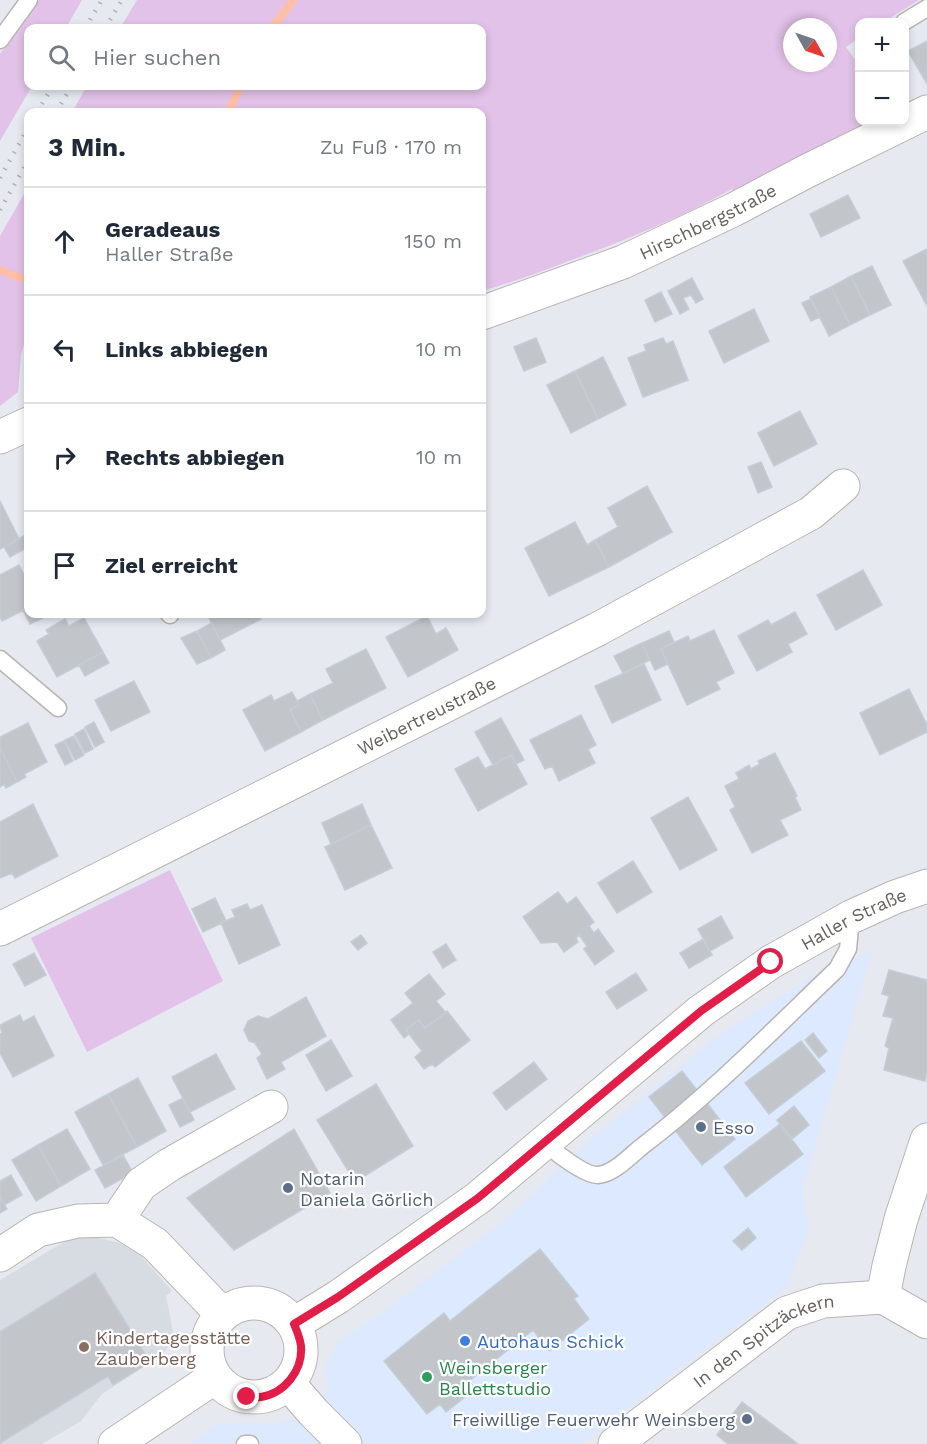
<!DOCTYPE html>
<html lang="de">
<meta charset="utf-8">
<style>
body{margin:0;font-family:"Work Sans",sans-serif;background:#f6f6f7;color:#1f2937}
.controls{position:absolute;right:18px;top:18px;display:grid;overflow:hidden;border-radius:12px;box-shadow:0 3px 9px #0003}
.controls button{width:54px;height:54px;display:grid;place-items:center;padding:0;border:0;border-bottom:2px solid #e0e1e3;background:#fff;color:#1f2937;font:30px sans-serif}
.compass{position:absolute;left:783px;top:18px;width:54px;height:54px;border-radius:50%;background:#fff;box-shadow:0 3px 9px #0003;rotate:130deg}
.stop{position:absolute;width:18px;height:18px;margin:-14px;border:4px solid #e11d48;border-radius:50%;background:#fff}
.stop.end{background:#e11d48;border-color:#fff;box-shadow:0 2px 6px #0008}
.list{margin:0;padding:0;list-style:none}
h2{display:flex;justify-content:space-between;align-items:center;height:78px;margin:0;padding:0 24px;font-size:26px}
h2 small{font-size:20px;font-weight:400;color:#747a83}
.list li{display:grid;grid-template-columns:39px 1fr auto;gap:18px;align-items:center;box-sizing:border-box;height:108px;padding:0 24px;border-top:2px solid #e0e1e3}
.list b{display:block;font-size:22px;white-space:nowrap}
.list p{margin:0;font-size:20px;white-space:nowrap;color:#747a83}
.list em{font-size:20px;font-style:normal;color:#747a83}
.icon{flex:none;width:33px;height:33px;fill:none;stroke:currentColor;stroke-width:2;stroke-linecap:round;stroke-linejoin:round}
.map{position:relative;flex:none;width:927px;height:1444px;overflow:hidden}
.search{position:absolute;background:#fff;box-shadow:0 3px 9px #0003;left:24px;top:24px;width:462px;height:66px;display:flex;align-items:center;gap:15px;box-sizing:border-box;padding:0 21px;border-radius:12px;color:#747a83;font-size:22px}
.panel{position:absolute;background:#fff;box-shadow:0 3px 9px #0003;left:24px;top:108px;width:462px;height:510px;border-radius:12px}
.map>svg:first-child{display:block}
</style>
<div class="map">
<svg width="927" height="1444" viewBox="0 0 927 1444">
<rect width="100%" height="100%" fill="#e6e9f0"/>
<path fill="#dce9ff" d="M872 951 802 1191 809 1230 786 1288 581 1444H190L218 1424 282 1423 306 1413 328 1391 326 1365 338 1342 385 1311 504 1221 593 1137 721 1034 813 976Z"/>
<path fill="#d7dbe2" d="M90 1236 120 1243 141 1256 172 1291 166 1296 174 1338 162 1355 102 1394 81 1421 42 1444H0V1280L69 1239Z"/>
<path fill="#e2c2e8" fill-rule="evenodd" d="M39 0H82L66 28H28V86H32L0 141V54Z
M137 0H919L884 22H860L859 38 846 47 859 65 860 122H884L737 195 732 189C682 217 630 238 577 258 545 270 514 282 482 291V112H72L87 86H482V28H120ZM792 27H828V63H792Z
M28 187V330L21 355 18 392 0 406V236Z
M170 870 223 981 87 1052 31 938Z"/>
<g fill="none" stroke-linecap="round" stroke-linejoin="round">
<path stroke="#ffbfa6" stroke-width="8" d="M272 28 293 0
M228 112 241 86
M0 270 21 278H28"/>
</g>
<path fill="#c2c6cb" stroke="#c4ccd5" stroke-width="1.5" d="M927 41V84L908 51Z
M848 195 860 218 821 237 810 214Z
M927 249V306L903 261Z
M872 266 891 305 870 315 851 276Z
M851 276 870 315 850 325 831 287Z
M692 278 703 299 696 303 691 295 683 298 689 309 680 314 668 291Z
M831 287 850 325 829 336 810 297Z
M661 292 672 314 655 322 645 300Z
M811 299 820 317 811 321 802 303Z
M754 309 769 341 724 363 709 331Z
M536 338 546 362 524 371 514 347Z
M663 338 666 344 673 341 688 380 643 397 628 358 646 351 644 345Z
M603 357 626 405 598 419 575 371Z
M575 371 598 419 571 433 547 385Z
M800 411 817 444 774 466 758 433Z
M761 462 772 487 758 493 748 467Z
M647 486 672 532 609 567 595 540 618 527 608 508Z
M0 501 19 539 0 549Z
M575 522 587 545 595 540 609 567 549 596 525 548Z
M27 534 28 537V547L10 557 4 547Z
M19 565 28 583V608L2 621 0 617V575Z
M863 570 882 605 836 630 817 595Z
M28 608V614H51L30 624 23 610Z
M795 612 807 634 788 644 792 652 757 671 738 636 768 620 771 625Z
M207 614H258L261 619 220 640Z
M427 616 436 634 446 628 458 650 408 677 386 637Z
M84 618 103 652 57 677 37 641 49 634 46 630 65 619 69 626Z
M212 623 225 650 211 658 197 631Z
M714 630 734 673 716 682 720 689 687 705 661 649 688 636 690 641Z
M197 631 211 658 197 664 181 638Z
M669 631 674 642 661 649 668 664 655 670 642 643Z
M642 643 650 660 623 673 614 656Z
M366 649 386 688 323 720 310 694 333 683 326 669Z
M103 652 109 663 85 676 79 665Z
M644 664 661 700 612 723 595 686Z
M134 681 150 712 111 731 95 700Z
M909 689 927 725V732L880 755 860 713Z
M292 692 299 705 290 710 301 732 265 751 243 710 271 695 274 701Z
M310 694 323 720 301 732 290 710 299 705 297 701Z
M581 715 596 745 588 749 595 763 559 781 552 766 545 769 530 740Z
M501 718 524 760 516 764 511 755 493 765 475 732Z
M94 722 104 742 95 747 85 727Z
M28 723 47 762 24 774 26 777 17 782 0 747V737Z
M84 729 93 749 85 753 75 734Z
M74 736 84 755 75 760 65 740Z
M64 741 73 761 65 765 55 745Z
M0 747 17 782 6 788 4 784 0 787Z
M775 753 797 796 795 797 801 810 780 820 788 835 752 853 730 810 735 807 725 786 739 779 736 773 749 765 751 769 760 764 758 761Z
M511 755 527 784 478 811 455 769 478 757 485 769Z
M688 797 717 850 680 870 651 818Z
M33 804 58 856 15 878 12 873 0 878V822Z
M362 804 371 825 331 844 322 823Z
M371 825 392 868 345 890 325 847Z
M633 861 652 892 617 913 598 883Z
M558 892 567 904 576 897 594 922 589 926 594 933 598 929 614 951 595 965 584 949 587 946 579 935 576 938 578 942 564 952 557 942 541 943 523 917Z
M215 898 226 921 203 932 192 909Z
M247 904 250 910 262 905 280 945 239 964 221 923 235 917 232 910Z
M721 916 733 938 710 951 698 929Z
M361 935 367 943 358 950 351 942Z
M703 939 712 955 689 968 680 953Z
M446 944 456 960 443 968 433 952Z
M34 953 46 975 25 986 13 964Z
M889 970 927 980V1071L925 1081 884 1070 889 1048 885 1046 893 1018 883 1016 889 996 882 994Z
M636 973 647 990 617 1009 606 992Z
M429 974 445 994 436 1001 446 1013 425 1028 419 1020 406 1030 409 1034 404 1038 391 1020 413 1003 405 993Z
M306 997 326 1036 281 1062 285 1069 267 1079 257 1058 262 1054 255 1043 249 1041 244 1030 248 1021 258 1016 268 1019Z
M447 1011 470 1040 435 1067 432 1064 424 1069 415 1057 422 1051 406 1030 419 1020 425 1028Z
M20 1015 23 1022 34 1016 54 1056 13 1077 0 1053V1034L2 1033 0 1025Z
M813 1033 827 1051 819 1058 805 1040Z
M331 1040 352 1076 326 1091 306 1055Z
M801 1041 825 1071 769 1114 745 1083Z
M216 1054 235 1089 190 1112 172 1077Z
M534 1062 547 1079 506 1110 493 1093Z
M682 1071 735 1139 702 1165 649 1097Z
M138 1078 166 1131 137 1147 108 1094Z
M376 1084 413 1146 355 1182 317 1120Z
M108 1094 137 1147 103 1165 75 1112Z
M183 1098 194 1120 180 1127 169 1105Z
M794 1106 809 1125 792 1139 777 1120Z
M780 1124 803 1154 746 1197 724 1167Z
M67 1129 90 1169 61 1186 38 1145Z
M294 1129 330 1193 234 1250 187 1198Z
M38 1145 61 1186 36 1201 12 1160Z
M123 1155 133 1173 105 1188 95 1170Z
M11 1175 22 1195 4 1205 0 1197V1181Z
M0 1197 7 1209 0 1213Z
M748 1228 756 1238 742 1250 733 1241Z
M540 1249 578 1296 574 1299 589 1319 549 1351 533 1330 469 1381 475 1389 446 1412 440 1404 427 1414 384 1361 444 1313 450 1321Z
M95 1273 150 1362 113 1385 108 1376 0 1443V1332Z
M742 1402 798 1444H728L717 1435Z"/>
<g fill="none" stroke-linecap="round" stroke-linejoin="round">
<g stroke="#b8b4b1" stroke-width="19">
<path id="lane" d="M904 22 927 8
M0 40 29 0
M169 614 170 615
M0 659 58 708
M543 1142C554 1151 585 1176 598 1175 613 1174 628 1158 640 1148 711 1094 773 1030 837 969L848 949 851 917
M245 1444H250"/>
</g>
<g stroke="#b8b4b1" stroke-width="35">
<g id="street">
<path id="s1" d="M482 313 623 262 733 210 807 171 927 112"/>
<path d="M0 437 28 424"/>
<path id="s2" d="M0 929 598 629 811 513 843 486"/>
<path d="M117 1220 141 1184 169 1165 271 1107"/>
<path d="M0 1255 38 1230 78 1221 117 1220 155 1244 222 1314"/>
<path d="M883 1297 889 1266 901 1219 927 1140"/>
<path d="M288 1383 314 1413 345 1444"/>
<path id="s3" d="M615 1444 787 1313 823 1301 883 1297 927 1322"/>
</g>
</g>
<g stroke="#b9b4b0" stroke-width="35">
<g id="secondary">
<circle cx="254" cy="1350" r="47"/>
<path id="s4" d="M294 1324 338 1297 478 1198 701 1011 771 962 851 917 895 897 927 886"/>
<path d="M115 1444 215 1377"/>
</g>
</g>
<use href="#lane" stroke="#fff" stroke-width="16"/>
<use href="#street" stroke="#fff" stroke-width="33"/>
<use href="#secondary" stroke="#fff" stroke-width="33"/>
<path stroke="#b2b1b0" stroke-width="4.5" stroke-dasharray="1.5 8" stroke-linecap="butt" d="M85 28 102 0
M105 28 122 0
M37 112 53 86
M56 112 72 86
M0 178 28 128
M0 210 28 161"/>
</g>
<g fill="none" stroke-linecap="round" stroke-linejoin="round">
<path stroke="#e11d48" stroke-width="8" d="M247 1397C251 1397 256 1398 261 1397 285 1393 303 1370 301 1346 300 1338 297 1331 294 1324L338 1297 478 1198 701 1011 771 962"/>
</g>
<g fill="#5c6f8a" stroke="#fff" stroke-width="2">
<circle cx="701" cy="1127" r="6"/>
<circle cx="288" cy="1188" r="6"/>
<circle cx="747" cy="1419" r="6"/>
</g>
<circle fill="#3f7fe0" stroke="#fff" stroke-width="2" cx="465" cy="1341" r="6"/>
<circle fill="#8d6e63" stroke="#fff" stroke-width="2" cx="84" cy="1347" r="6"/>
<circle fill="#2e9e5b" stroke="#fff" stroke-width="2" cx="427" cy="1377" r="6"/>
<g text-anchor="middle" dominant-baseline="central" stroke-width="4.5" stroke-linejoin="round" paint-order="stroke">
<g font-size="18" fill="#66615d" stroke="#fff">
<text stroke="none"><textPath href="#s1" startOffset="244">Hirschbergstraße</textPath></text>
<text stroke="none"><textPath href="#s2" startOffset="477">Weibertreustraße</textPath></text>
<text stroke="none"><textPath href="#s4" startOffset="693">Haller Straße</textPath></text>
<text stroke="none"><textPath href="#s3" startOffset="183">In den Spitzäckern</textPath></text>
</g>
<g font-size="18" fill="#4e5e75" stroke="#fff" text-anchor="start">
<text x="713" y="1127">Esso</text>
<text x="300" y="1178">Notarin<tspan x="300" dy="21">Daniela Görlich</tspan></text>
<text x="735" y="1419" text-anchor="end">Freiwillige Feuerwehr Weinsberg</text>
</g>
<g font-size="18" fill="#785e54" stroke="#fff" text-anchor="start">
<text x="96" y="1337">Kindertagesstätte<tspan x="96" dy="21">Zauberberg</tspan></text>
</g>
<g font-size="18" fill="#366cbe" stroke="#fff" text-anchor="start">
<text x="477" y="1341">Autohaus Schick</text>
</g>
<g font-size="18" fill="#27864d" stroke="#fff" text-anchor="start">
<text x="439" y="1367">Weinsberger<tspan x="439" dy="21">Ballettstudio</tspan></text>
</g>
</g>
</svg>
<div class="controls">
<button>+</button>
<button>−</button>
</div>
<svg class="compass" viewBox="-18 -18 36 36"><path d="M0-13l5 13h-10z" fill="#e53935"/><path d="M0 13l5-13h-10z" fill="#747a83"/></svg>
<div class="stop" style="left:771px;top:962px"></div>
<div class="stop end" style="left:247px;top:1397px"></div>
<div class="search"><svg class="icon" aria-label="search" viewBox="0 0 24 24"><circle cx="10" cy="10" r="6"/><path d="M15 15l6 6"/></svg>Hier suchen</div>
<section class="panel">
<h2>3 Min.<small>Zu Fuß · 170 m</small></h2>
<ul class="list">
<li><svg class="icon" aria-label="ahead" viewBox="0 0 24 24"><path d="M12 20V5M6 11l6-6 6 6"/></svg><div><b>Geradeaus</b><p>Haller Straße</p></div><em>150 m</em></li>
<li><svg class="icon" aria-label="left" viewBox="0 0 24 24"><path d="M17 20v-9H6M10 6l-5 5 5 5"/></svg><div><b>Links abbiegen</b></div><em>10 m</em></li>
<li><svg class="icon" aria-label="right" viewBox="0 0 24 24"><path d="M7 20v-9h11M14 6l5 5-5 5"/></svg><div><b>Rechts abbiegen</b></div><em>10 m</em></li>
<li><svg class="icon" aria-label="arrive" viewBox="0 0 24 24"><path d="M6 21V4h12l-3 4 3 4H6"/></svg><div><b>Ziel erreicht</b></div></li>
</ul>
</section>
</div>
